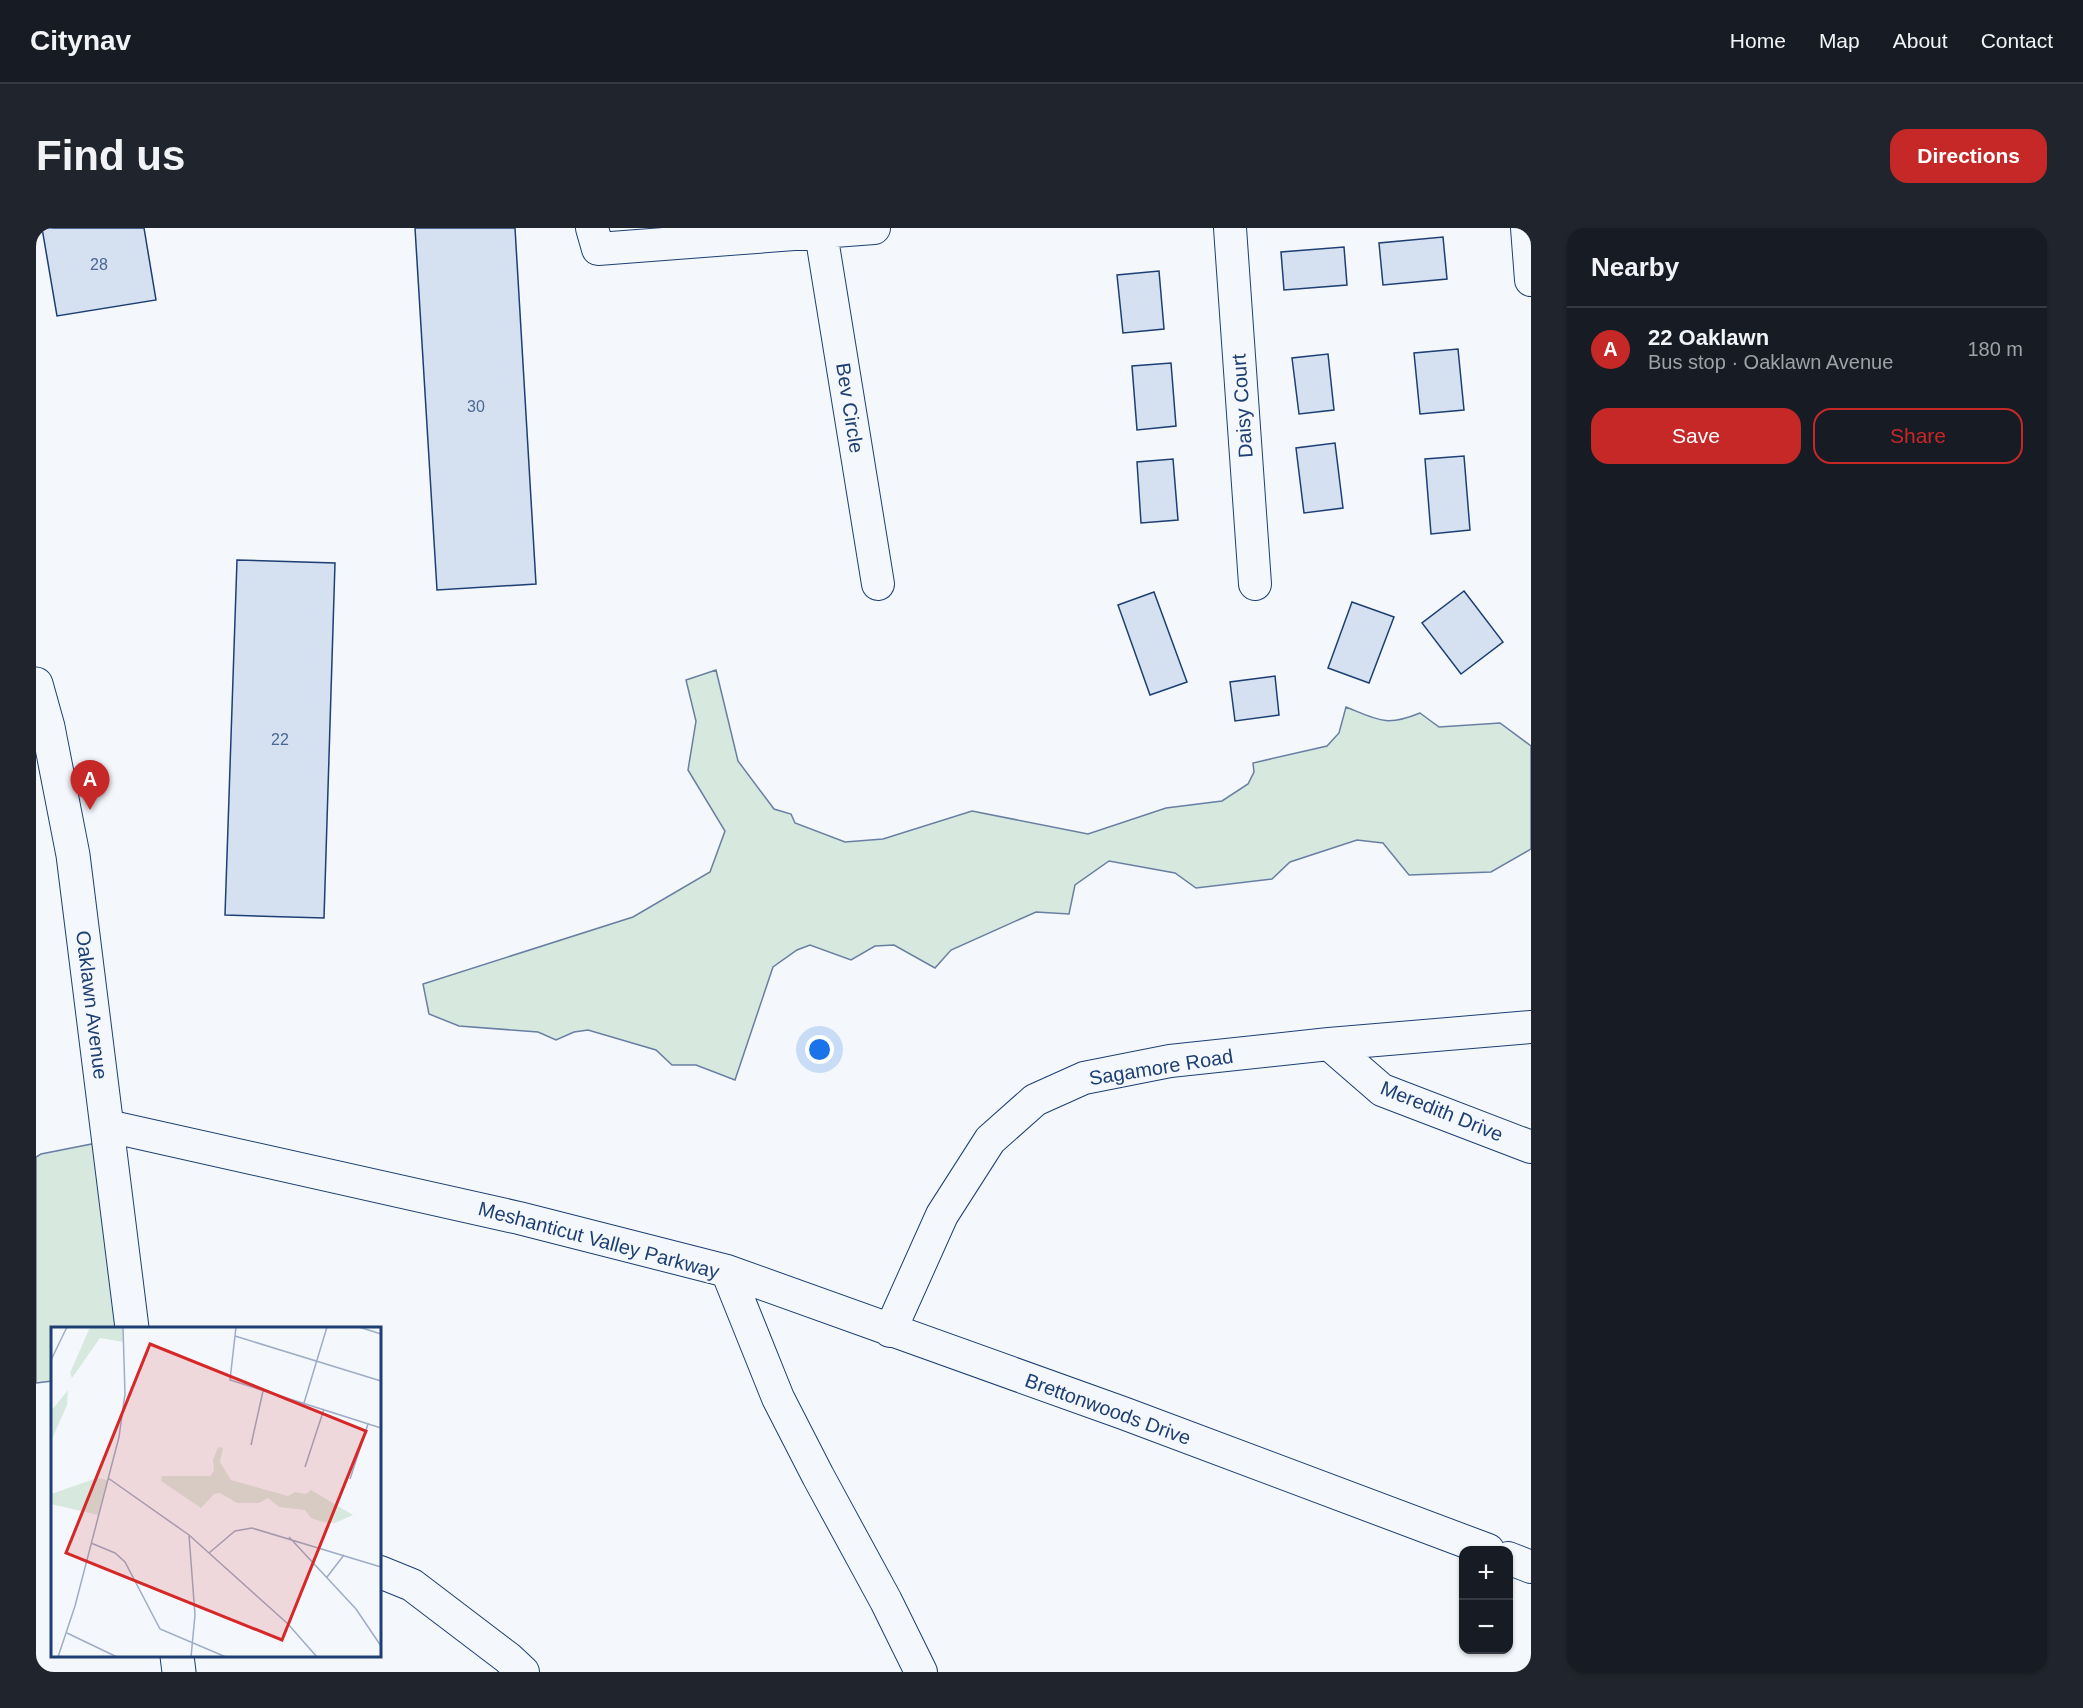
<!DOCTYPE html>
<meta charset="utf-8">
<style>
body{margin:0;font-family:Arial,sans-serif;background:#20242c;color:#f1f3f6}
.controls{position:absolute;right:18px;bottom:18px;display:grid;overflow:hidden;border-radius:12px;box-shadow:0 2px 4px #0004}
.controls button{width:54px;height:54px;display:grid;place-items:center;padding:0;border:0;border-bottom:2px solid #363941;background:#171b24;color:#f1f3f6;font:30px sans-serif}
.you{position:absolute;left:784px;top:822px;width:21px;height:21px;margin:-15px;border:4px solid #fff;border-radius:50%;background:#1a73e8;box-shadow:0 0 0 9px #1a73e833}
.badge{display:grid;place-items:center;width:39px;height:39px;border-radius:50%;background:#c62828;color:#fff;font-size:20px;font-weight:700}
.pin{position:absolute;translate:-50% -50px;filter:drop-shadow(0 2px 3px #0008)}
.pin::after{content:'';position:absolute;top:32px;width:21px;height:18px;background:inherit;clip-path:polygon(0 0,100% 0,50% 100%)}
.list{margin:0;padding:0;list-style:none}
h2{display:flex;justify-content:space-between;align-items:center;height:78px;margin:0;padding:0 24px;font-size:26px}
h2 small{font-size:20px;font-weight:400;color:#9ea1a6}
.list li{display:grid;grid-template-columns:39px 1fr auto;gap:18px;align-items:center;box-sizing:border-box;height:84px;padding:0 24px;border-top:2px solid #363941}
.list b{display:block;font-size:22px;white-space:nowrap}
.list p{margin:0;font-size:20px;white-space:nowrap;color:#9ea1a6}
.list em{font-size:20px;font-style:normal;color:#9ea1a6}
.actions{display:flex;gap:12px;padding:18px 24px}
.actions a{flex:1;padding:14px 0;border:2px solid #c62828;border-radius:18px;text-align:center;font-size:21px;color:#c62828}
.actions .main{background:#c62828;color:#fff}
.map{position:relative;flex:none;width:1495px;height:1444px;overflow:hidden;border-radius:18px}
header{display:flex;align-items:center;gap:36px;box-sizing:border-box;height:84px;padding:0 30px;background:#171b24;border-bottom:2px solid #363941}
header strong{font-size:28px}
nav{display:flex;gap:33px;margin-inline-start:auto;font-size:21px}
.intro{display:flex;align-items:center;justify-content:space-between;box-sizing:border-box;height:144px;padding:0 36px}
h1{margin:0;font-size:42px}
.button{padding:15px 27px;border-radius:18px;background:#c62828;color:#fff;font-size:21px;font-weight:700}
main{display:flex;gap:36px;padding:0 36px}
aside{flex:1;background:#171b24;border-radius:18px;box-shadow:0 2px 4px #0004}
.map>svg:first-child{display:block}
</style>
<header>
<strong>Citynav</strong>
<nav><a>Home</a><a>Map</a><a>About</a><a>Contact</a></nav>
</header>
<div class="intro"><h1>Find us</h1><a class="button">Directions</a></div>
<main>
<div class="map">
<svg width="1495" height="1444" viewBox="0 0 1495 1444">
<rect width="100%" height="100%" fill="#f4f7fb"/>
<path fill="#d7e8df" stroke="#687fa3" stroke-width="1.5" d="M680 442 702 533 738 581 755 586 759 595 809 614 847 611 936 583 1052 606 1130 580 1186 573 1212 556 1218 544 1217 535 1291 518 1303 505 1310 479C1342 492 1350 499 1384 485L1403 499 1464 495 1495 518V621L1455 644 1373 647 1347 615 1321 612 1254 634 1236 651 1160 660 1139 645 1073 633 1039 657 1033 686 1000 684 915 722 899 740 858 717 839 718 815 732 774 717 761 722 737 739 699 852 660 837H636L620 822 552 802 538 804 520 812 502 804 423 798 393 786 387 756 597 689 674 644 689 603 652 542 660 493 650 452Z
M71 913 97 1100H16V1153L0 1155V929L5 926Z"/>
<path fill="#d5e0f0" stroke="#1d3f73" stroke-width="1.5" d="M6 0H108L120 72 21 88Z
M379 0H479L500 356 401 362Z
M1407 9 1411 51 1347 57 1343 15Z
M1308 19 1311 57 1248 62 1245 24Z
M1123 43 1128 101 1087 105 1081 47Z
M1422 121 1428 182 1384 186 1378 125Z
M1292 126 1298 182 1263 186 1256 130Z
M1135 135 1140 198 1101 202 1096 138Z
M1299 215 1307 280 1268 285 1260 220Z
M1428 228 1434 302 1395 306 1389 231Z
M1137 231 1142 292 1105 295 1101 234Z
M201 332 299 335 288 690 189 687Z
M1428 363 1467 414 1425 446 1386 395Z
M1118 364 1151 454 1114 467 1082 377Z
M1316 374 1358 389 1333 455 1292 440Z
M1239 448 1243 487 1199 493 1194 454Z"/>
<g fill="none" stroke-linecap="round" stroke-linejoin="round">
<g stroke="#1d3f73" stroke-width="34">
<path id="minor" d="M556 0 562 21 838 0
M1194 0 1219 356
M1491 0 1495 52
M785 5 842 356
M1293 816 1346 862 1495 919
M72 898 483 990 691 1043 1087 1185 1452 1322
M691 1043 742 1170 782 1248 850 1373 885 1444
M854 1103 906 987 954 912 999 872 1048 850 1134 833 1293 816 1495 799
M1472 1330 1495 1339
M344 1344 376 1357 472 1430 487 1444"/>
</g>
<g stroke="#1d3f73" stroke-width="35">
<path id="major" d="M0 456 12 499 37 627 96 1100
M141 1428 143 1444"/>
</g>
<use href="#minor" stroke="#f4f7fb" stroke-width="32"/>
<use href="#major" stroke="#f4f7fb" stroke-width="33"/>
</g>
<g text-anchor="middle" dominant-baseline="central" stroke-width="4.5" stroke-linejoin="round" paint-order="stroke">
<g font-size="16" fill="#4b6792">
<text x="63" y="36">28</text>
<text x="440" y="178">30</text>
<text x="244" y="511">22</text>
</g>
<g font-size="20" fill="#1d3f73" stroke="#f4f7fb">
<text transform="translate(1206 178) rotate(-94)">Daisy Court</text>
<text transform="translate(814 180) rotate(81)">Bev Circle</text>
<text transform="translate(56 777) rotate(83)">Oaklawn Avenue</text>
<text transform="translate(1125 839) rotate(-9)">Sagamore Road</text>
<text transform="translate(1406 883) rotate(22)">Meredith Drive</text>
<text transform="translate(563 1012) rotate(15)">Meshanticut Valley Parkway</text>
<text transform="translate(1072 1181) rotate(20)">Brettonwoods Drive</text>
</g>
</g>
<g transform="translate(15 1099)">
<rect width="330" height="330" fill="#f4f7fb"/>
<path d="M39 0H72L73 15 49 11 21 51 19 46ZM17 63 16 78 0 114V84ZM167 120 172 121 169 135 180 153 237 169 244 165 255 167 260 163 302 188 284 196 272 195 260 191 254 183 228 180 217 171 208 176H186L169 166 163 167 150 181 110 154 111 149H159L163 144 162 133ZM46 151 56 153 47 188 0 177V167Z" fill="#d7e8df"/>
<path fill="none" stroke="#9eadc5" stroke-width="1.5" d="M185 0 179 53 330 101M308 0 330 7M184 9 330 54M0 33 16 0M253 76 276 0M200 118 212 64M254 140 273 82M57 151 138 208 237 297 266 330M299 152 317 97M138 208 144 288 140 330M238 210 305 282 330 319M40 216 64 226 74 235 109 302 175 330M158 226 184 204 201 201 330 240M276 250 293 228M16 306 66 330M7 330 24 279 68 110 74 67 72 0"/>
<path fill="#d62828" fill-opacity="0.15" stroke="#d62828" stroke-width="3" d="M99 17 315 104 231 313 15 226Z"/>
<rect width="330" height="330" fill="none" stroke="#1d3f73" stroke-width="3"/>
</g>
</svg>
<div class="controls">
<button>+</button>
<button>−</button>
</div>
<div class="you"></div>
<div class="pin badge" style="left:54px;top:582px">A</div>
</div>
<aside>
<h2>Nearby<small></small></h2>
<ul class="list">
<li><span class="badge">A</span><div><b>22 Oaklawn</b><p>Bus stop · Oaklawn Avenue</p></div><em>180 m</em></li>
</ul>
<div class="actions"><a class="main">Save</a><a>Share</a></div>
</aside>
</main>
